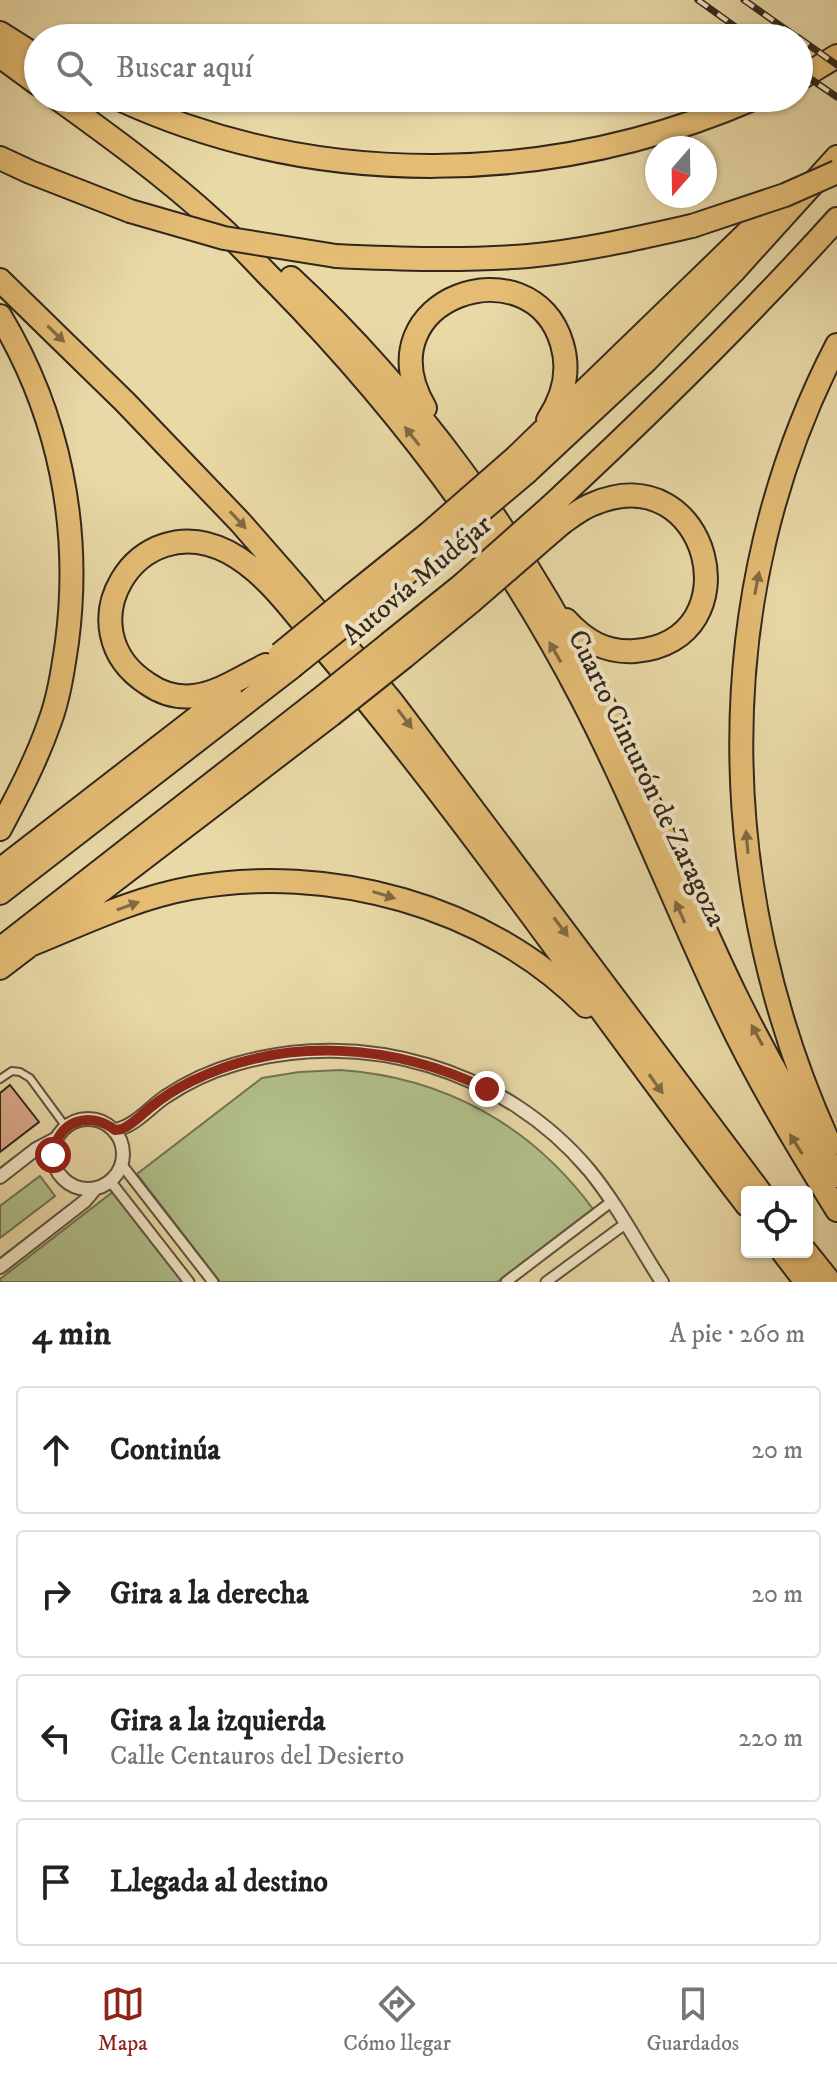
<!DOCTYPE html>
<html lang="es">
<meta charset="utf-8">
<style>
body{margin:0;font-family:"IM FELL DW Pica",serif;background:#f2f2f2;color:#222}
.controls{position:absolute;right:24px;bottom:24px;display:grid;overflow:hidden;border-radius:8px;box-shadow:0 2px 6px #0004}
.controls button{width:72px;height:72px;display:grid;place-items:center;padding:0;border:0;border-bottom:2px solid #e0e0e0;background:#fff;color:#222;font:40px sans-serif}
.compass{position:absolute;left:645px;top:136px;width:72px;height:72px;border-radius:50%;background:#fff;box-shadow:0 2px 6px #0004;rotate:200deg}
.stop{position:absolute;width:24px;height:24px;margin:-18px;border:6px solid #8f2418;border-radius:50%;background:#fff}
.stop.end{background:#8f2418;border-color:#fff;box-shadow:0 2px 8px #0008}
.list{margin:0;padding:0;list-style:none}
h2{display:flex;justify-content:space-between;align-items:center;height:104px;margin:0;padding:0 32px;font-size:34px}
h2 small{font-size:26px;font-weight:400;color:#767676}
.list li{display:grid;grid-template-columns:52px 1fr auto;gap:24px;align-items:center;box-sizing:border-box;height:128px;margin:0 16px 16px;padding:0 16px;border:2px solid #e0e0e0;border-radius:8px}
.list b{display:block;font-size:30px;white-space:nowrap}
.list p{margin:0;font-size:26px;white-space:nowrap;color:#767676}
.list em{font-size:26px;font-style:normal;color:#767676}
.icon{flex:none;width:44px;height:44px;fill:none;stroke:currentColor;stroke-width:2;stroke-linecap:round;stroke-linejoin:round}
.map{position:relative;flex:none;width:837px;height:1282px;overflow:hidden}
.search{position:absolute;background:#fff;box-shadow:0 2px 6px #0004;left:24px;right:24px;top:24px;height:88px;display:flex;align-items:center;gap:20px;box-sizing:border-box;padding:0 28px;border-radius:44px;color:#767676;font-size:30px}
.sheet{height:680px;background:#fff}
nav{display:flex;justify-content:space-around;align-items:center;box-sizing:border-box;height:112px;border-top:2px solid #e0e0e0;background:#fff;font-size:22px;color:#767676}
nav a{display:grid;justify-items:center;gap:4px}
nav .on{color:#8f2418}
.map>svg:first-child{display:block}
</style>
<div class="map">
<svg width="837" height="1282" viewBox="0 0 837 1282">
<rect width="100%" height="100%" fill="#e9d9a7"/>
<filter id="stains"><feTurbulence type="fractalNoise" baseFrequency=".0025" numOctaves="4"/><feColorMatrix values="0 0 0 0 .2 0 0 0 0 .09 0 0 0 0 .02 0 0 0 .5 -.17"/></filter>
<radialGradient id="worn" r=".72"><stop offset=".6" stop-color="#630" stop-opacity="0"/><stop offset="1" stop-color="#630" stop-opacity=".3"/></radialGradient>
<path fill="#b1c08c" stroke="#717454" stroke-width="2" d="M340 1070C444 1077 531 1125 593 1209L497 1282H220L137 1174 262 1078 299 1072Z
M40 1176 55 1196 0 1238V1206Z
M114 1191 184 1282H0V1279Z"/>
<path fill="#dca98b" stroke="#31271c" stroke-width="2" d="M10 1085 39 1122 0 1152V1093Z"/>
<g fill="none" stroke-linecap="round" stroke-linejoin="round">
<g stroke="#5f543f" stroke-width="10">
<path id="service" d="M0 1079 12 1071 20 1072 30 1078 66 1127"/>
</g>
<g stroke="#5f543f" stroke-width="13">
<path id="pedestrian" d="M122 1165 213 1282
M111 1182 189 1282
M506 1282 611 1202
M546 1282 625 1224"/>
</g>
<g stroke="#5f543f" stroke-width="16">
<path id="minor" d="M53 1154a35 35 0 1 1 70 0a35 35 0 1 1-70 0Z
M115 1130C135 1126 148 1109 165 1097 186 1083 211 1071 236 1064 363 1027 504 1069 589 1170 617 1204 638 1245 662 1282
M0 1177 36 1149 57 1138
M0 1267 85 1201 95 1189"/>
</g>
<g stroke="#31271c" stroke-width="26">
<path id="motorway" d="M0 33 38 57
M0 56 38 84
M799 79 837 56
M57 98C111 137 166 177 215 222 236 240 254 261 274 281 395 404 501 543 581 697 633 797 674 903 722 1005 755 1076 796 1144 837 1210
M117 98C318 191 553 186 755 98
M0 158 30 172 130 211
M336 256C400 259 463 261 528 256 583 251 638 238 692 226
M291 278C415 393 519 537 596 689 648 791 688 899 739 1002 769 1062 802 1120 837 1176
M0 280 125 402 240 522 297 587 393 703 760 1192
M0 316C59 414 82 527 67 642 63 669 59 698 49 724 36 761 18 795 0 829
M425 408C361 298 532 241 562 344 570 371 564 396 548 420
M516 457 775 206
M527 472 646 361 733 272 837 157
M551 506C650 414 746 320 837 219
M562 523C572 516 582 508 593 504 709 454 756 641 635 651 606 653 585 641 566 620
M352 595 428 534
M364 609 437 548
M391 642 462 585
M404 657 472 601
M266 665C243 676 219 693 194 696 177 698 161 693 148 684 63 630 136 505 228 552 268 573 297 617 325 650 475 828 605 1021 747 1205
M0 870 230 692
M0 893 292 667
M30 945C82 924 135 898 191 888 327 863 487 905 586 1006
M0 949 319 700
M0 968 331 715
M830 1145C714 892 707 595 837 345
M783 1252 806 1282
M806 1252 830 1282"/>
</g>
<use href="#service" stroke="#f1e6c6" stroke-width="6"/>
<use href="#pedestrian" stroke="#f1e6c6" stroke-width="9"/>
<use href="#minor" stroke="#f1e6c6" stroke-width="12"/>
<use href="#motorway" stroke="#e4bc74" stroke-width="22"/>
<g stroke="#31271c" stroke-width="7">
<path id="rail" d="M698 0 751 38
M744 0 798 38
M799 38 837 65
M799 71 837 97"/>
</g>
<use href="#rail" stroke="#f1e6c6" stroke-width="4" stroke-dasharray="12" stroke-linecap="butt"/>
<g stroke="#31271c" stroke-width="26" stroke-linecap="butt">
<path id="motorway-bridge" d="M130 211 224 238 336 256
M692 226 785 195 837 172
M428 534 516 457
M437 548 527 472
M462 585 551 506
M472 601 562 523
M280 654 352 595
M292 667 364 609
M319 700 391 642
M331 715 404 657"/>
</g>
<use href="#motorway-bridge" stroke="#e4bc74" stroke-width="22"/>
</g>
<defs><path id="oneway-solid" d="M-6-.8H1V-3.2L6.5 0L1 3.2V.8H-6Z" transform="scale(2)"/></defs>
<g fill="#826a44">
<use href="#oneway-solid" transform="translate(56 334) rotate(44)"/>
<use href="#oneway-solid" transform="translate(412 436) rotate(-128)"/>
<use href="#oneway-solid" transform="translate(238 520) rotate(47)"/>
<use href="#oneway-solid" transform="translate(757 583) rotate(-79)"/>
<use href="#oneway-solid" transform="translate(555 652) rotate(-120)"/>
<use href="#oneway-solid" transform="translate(405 719) rotate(53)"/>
<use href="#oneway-solid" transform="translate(747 842) rotate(-95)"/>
<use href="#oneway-solid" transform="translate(384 895) rotate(17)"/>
<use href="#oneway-solid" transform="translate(128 906) rotate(-20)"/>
<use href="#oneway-solid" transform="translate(680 912) rotate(-114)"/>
<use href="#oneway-solid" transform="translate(561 927) rotate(53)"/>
<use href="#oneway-solid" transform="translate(757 1035) rotate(-118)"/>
<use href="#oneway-solid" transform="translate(656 1084) rotate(54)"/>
<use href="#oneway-solid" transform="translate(796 1144) rotate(-122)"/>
</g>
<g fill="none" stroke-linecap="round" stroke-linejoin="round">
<path stroke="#8f2418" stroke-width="10" d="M53 1155C57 1121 89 1110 115 1130L122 1129C133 1124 141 1115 151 1107 163 1097 178 1088 192 1081 286 1035 395 1044 487 1089"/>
</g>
<g text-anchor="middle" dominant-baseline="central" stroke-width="8" stroke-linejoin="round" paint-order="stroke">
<g font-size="28" fill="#31271c" stroke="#f1e6c6">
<text transform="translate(417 580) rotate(-40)">Autovía Mudéjar</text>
<text transform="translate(647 778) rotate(64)">Cuarto Cinturón de Zaragoza</text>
</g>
</g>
<rect width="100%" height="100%" filter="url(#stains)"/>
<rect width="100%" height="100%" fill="url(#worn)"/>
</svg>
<div class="controls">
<button><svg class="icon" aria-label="locate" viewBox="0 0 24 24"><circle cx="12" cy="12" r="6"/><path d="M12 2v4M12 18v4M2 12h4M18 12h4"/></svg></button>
</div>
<svg class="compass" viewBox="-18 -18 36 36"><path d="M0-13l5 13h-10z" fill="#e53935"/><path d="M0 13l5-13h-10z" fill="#767676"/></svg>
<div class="stop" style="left:53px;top:1155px"></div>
<div class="stop end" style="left:487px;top:1089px"></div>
<div class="search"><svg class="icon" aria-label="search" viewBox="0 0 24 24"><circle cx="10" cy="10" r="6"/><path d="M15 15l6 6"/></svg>Buscar aquí</div>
</div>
<section class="sheet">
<h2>4 min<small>A pie · 260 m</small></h2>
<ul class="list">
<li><svg class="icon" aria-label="ahead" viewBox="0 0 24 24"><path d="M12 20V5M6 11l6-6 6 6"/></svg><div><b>Continúa</b></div><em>20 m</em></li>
<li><svg class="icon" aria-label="right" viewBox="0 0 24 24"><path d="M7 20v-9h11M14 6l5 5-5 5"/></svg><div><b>Gira a la derecha</b></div><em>20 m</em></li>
<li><svg class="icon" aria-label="left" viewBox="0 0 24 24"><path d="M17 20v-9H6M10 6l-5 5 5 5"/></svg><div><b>Gira a la izquierda</b><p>Calle Centauros del Desierto</p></div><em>220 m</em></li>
<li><svg class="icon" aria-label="arrive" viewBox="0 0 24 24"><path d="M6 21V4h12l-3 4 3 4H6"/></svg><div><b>Llegada al destino</b></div></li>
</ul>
</section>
<nav>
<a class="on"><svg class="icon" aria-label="map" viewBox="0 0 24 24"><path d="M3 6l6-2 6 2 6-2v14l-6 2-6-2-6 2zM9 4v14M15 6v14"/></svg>Mapa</a>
<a><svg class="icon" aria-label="directions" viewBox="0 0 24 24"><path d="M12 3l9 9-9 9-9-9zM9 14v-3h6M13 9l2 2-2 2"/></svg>Cómo llegar</a>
<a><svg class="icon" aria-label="saved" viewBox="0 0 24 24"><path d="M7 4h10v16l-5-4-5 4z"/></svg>Guardados</a>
</nav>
